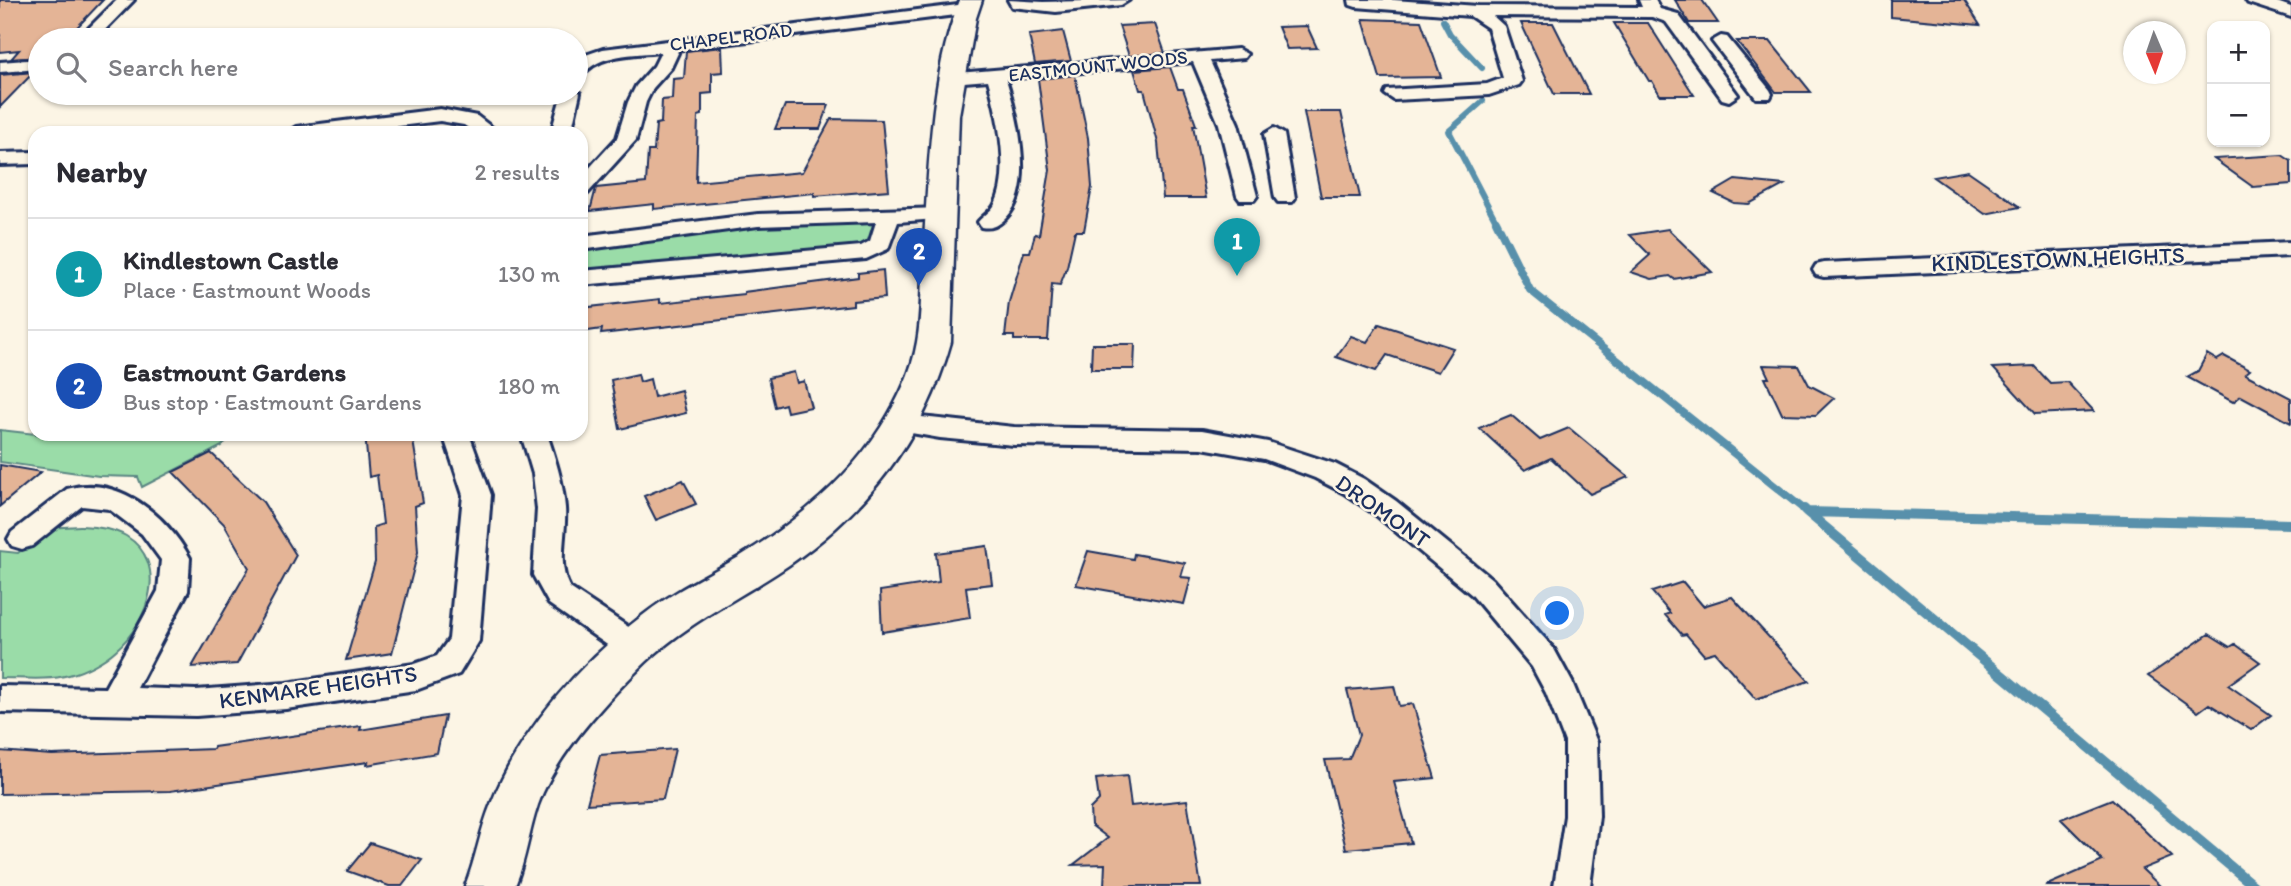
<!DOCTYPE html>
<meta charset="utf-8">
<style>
body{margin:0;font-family:Itim,sans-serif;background:#f2f2f3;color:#2b2b33}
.controls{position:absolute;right:21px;top:21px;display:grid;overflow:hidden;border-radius:14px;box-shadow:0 2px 5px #0004}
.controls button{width:63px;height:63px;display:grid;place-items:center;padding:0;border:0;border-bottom:2px solid #e1e1e2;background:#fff;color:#2b2b33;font:35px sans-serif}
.compass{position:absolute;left:2123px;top:21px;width:63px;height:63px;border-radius:50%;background:#fff;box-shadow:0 2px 5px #0004;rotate:178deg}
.you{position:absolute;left:1558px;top:614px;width:24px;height:24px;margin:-18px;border:5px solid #fff;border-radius:50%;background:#1a73e8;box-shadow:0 0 0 10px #1a73e833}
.badge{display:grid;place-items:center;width:46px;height:46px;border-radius:50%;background:#1f6fb2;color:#fff;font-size:23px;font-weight:700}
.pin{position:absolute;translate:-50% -58px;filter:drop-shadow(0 2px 4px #0008)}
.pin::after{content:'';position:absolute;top:37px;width:24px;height:21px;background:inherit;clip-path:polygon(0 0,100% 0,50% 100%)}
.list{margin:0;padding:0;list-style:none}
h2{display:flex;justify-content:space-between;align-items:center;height:91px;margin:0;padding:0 28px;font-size:30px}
h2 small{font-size:23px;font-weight:400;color:#7c7c81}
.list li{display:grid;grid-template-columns:46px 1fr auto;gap:21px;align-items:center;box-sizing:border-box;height:112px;padding:0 28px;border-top:2px solid #e1e1e2}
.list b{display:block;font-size:26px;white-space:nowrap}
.list p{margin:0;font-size:23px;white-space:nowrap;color:#7c7c81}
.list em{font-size:23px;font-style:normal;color:#7c7c81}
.icon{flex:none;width:38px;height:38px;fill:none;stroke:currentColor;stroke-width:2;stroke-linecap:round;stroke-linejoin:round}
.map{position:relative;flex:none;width:2291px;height:886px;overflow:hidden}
.search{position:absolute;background:#fff;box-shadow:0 2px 5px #0004;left:28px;top:28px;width:560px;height:77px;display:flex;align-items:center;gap:18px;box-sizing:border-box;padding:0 24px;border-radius:38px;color:#7c7c81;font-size:26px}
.panel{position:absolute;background:#fff;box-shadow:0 2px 5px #0004;left:28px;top:126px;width:560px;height:315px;border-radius:21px}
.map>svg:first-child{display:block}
</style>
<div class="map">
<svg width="2291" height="886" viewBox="0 0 2291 886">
<rect width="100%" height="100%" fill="#fcf5e5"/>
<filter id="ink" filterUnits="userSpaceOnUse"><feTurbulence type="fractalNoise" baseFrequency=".0143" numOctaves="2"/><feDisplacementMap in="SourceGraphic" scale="14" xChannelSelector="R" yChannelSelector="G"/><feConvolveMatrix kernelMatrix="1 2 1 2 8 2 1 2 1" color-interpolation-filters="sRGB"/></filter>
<g filter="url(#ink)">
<path fill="#9adca8" stroke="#5a8683" stroke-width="2" d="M874 221 870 241 865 244 774 256 581 271V247L746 225Z
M0 430 62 437 103 434H232L222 446 142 487 138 477 99 476 0 462Z
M80 526C95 527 112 528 126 536 170 563 148 623 116 650 104 661 85 671 69 675 48 681 22 678 0 678V551L18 553 47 528Z"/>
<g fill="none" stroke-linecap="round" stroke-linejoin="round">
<path stroke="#5990ab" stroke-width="6" d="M1443 21 1450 34 1482 68
M1483 101 1449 131 1497 223"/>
<path stroke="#5990ab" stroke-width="8" d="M1496 221 1530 290 1806 511"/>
<path stroke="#5990ab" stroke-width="10" d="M1804 509 1807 512 2291 524
M1807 512 2254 886"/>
</g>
<path fill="#e4b496" stroke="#1b2f5e" stroke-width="2" d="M0 0H103L65 40H40V57L11 59 19 50 0 52Z
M1675 0H1702L1718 23H1689Z
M1891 0H1964L1980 25 1891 17Z
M1363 19 1421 21 1441 77 1380 78Z
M1521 23H1553L1589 94H1554Z
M1614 23H1648L1694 95H1660L1652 81H1649Z
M1155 24 1165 53 1129 56 1119 26Z
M1307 26 1317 48 1287 49 1278 27Z
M1063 31 1071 61 1035 64 1029 35Z
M1737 41H1770L1811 92H1776Z
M722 47 723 72 712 73V93L702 94V115L698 116 696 182 802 172 831 119 882 120 889 190 814 196V193L654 209V204L590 211 596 188 646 183 648 151H654L656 124 661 123 662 100 672 99 673 79 684 78 686 51Z
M1170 67 1178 89H1183L1196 125H1193L1206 198H1163L1158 143 1144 90H1140L1134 70Z
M34 72 0 107V75Z
M1075 75 1088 138 1092 187 1084 231H1075L1067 267 1060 285 1052 284 1048 340H1014V336H1005L1009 302 1024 252H1030L1035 234 1039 235 1050 170 1038 79Z
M785 105H829L820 129H775Z
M1304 112H1341L1360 197H1321Z
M2282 155 2291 161V184L2253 187 2214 159Z
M1968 171 2020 207 1985 214 1933 177Z
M1735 180 1784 185 1749 204 1734 203 1713 193Z
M1668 229 1712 272 1674 279 1670 276 1652 279 1631 272 1650 255 1630 235Z
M883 270 885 298 853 301V305L601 334 602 329 581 332V308L660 299V303L744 294V292L858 277V273Z
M1379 324 1453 348 1438 372 1387 355 1376 371 1336 357 1351 336 1367 342Z
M1092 344H1135L1134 369H1091Z
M2207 354 2217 360 2224 356 2250 370 2245 374 2291 398V423L2241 396 2233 402 2187 377 2198 371Z
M1763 365 1799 366 1809 385 1834 398 1816 415 1782 414 1765 378H1769Z
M2034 366 2050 383 2067 382 2094 411 2035 414 1993 368Z
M794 372 797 383 804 381 811 407 787 412 785 404 775 407 768 378Z
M638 374 640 382 650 379 654 397 681 390 686 413 620 429 611 380Z
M1511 415 1540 440 1569 428 1628 477 1590 494 1551 458 1525 470 1479 428Z
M365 434H412L423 503 415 506 418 552 392 653 346 660 375 562 374 527 383 524 377 475 369 477Z
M211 453 263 502 296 555 237 664 192 667 249 568 224 524 173 472Z
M0 465 41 472 0 506Z
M683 480 696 504 656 520 644 496Z
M987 546 992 584 966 587 970 618 882 632 880 591 939 582 936 553Z
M1088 551 1133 559 1134 554 1185 563 1181 577 1191 578 1184 604 1076 585Z
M1683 582 1703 606 1732 597 1809 681 1756 699 1715 652 1704 655 1686 634 1682 635 1665 615 1670 613 1652 592Z
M2209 634 2230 647 2235 644 2260 662 2228 685 2271 715 2251 730 2209 704 2198 712 2148 676Z
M1394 686 1399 706 1413 704 1435 778 1394 782 1411 843 1346 849 1325 760 1349 759 1359 735 1347 690Z
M445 716 437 753 367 765 368 762 170 791 0 794V751L52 755 213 749 214 747 361 726 360 730Z
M675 749 663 799 587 804 600 755Z
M1127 776 1131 806 1187 800 1201 886H1104L1105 864 1073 865 1108 838 1091 825 1090 809 1099 800 1096 779Z
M2112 799 2172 857 2142 869 2160 886H2045L2103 861 2061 819Z
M370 843 422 860 402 886H389L347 871Z"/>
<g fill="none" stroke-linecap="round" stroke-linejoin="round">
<g stroke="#1b2f5e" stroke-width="6">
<path id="street" d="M117 0H134L95 40H77Z
M1008 0 1043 2 1129 0 1121 5 1056 12 1012 7Z
M1349 0H1394L1478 6 1642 7 1639 0H1655L1660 9 1678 14 1738 95 1729 101 1722 99 1666 22 1652 17 1493 16 1504 26 1522 81 1519 85 1489 95 1394 100 1385 94 1387 90 1487 84 1503 78 1488 28 1470 16 1356 7 1350 5Z
M2246 0H2271L2291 7V17L2248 3Z
M966 4 972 5 974 9 972 13 676 50 678 53 671 68 653 88 646 102 636 140 588 193 581 195V177L617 138 628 102 636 86 654 66 661 52C635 55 598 53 582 76L576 77 577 58 603 49Z
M1721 36 1727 37 1770 90 1772 94 1770 98H1756L1712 41Z
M1238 49 1247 54 1244 58 1210 61 1238 124 1257 196 1254 200H1240L1237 196 1219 124 1193 62 1006 79C1017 115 1036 187 1006 218 998 226 992 229 981 227L978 222C983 216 990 212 994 206 1012 175 997 112 988 80L952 83 943 78 946 74Z
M40 59V69L0 72V62Z
M576 89 580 93 571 133H551L562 93H576Z
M440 109 477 116 499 133H476L464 125 440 121 342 133H286L296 127Z
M1274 128 1284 134 1295 198 1292 202H1278L1275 198 1264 134Z
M35 152V164L0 165V153Z
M941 208 948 210 952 214 948 218 898 222 888 249 866 259 581 285V271L861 246 870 241 876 222 758 226 581 250V236L758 214Z
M2291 242V256L1824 277 1816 275 1813 270 1816 265 1824 263Z
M903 415 1014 427 1202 430 1268 442 1335 464 1364 479 1396 501 1492 579 1554 649 1572 682 1597 742 1599 816 1590 886H1554L1565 816V742L1546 693 1532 667 1472 595 1376 515 1344 493 1315 478 1264 459 1202 448 1014 445 940 438 894 430 890 424 894 418Z
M443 434H469L491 495 479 641 459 674 416 690 286 709 196 716 0 712V686L105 688 158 591 161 560 142 534 109 509 82 506 32 546 22 549 12 546 8 539 12 532 67 489C118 474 167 516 190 558L188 591 137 688 196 690 286 683 414 664 437 656 449 639 463 495Z
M521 434H547C555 458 563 482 565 508 567 535 556 564 570 588L645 638 649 647 645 656 634 659 623 656 549 604 533 575 537 509 533 474Z"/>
</g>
<g stroke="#1b2f5e" stroke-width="5">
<path id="secondary" d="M960 0H982L976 18 959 115 951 342C924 440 862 518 777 573 732 602 685 625 646 662 608 699 556 754 538 805 529 831 526 860 515 886H465C476 859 480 830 491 804 520 730 580 663 642 616 672 592 706 576 739 557 793 524 847 481 881 427 897 402 912 372 917 342 922 315 921 284 923 256 929 174 929 76 960 0Z"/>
</g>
<use href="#street" fill="#fcf5e5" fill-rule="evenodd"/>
<use href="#secondary" fill="#fcf5e5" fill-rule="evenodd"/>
</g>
</g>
<g text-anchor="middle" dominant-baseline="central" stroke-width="5" stroke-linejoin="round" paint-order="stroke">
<g font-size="19" fill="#1b2f5e" stroke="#fcf5e5">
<text transform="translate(731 37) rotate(-7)">CHAPEL ROAD</text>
<text transform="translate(1098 66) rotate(-6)">EASTMOUNT WOODS</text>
</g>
<g font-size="23" fill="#1b2f5e" stroke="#fcf5e5">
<text transform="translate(2058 259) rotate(-2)">KINDLESTOWN HEIGHTS</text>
<text transform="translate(1383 511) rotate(35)">DROMONT</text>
<text transform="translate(318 687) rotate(-8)">KENMARE HEIGHTS</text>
</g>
</g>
</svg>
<div class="controls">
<button>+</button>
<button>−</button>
</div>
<svg class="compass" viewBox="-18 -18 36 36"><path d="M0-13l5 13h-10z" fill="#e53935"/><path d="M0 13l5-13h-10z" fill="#7c7c81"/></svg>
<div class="you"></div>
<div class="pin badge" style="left:1237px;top:276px;background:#0f9aa8">1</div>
<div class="pin badge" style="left:919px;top:286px;background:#1a4fb4">2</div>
<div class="search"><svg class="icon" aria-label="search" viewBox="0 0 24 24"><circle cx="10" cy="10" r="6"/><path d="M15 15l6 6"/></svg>Search here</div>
<section class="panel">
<h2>Nearby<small>2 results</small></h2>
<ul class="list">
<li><span class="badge" style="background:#0f9aa8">1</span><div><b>Kindlestown Castle</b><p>Place · Eastmount Woods</p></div><em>130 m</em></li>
<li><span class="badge" style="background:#1a4fb4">2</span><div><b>Eastmount Gardens</b><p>Bus stop · Eastmount Gardens</p></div><em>180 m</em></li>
</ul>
</section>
</div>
